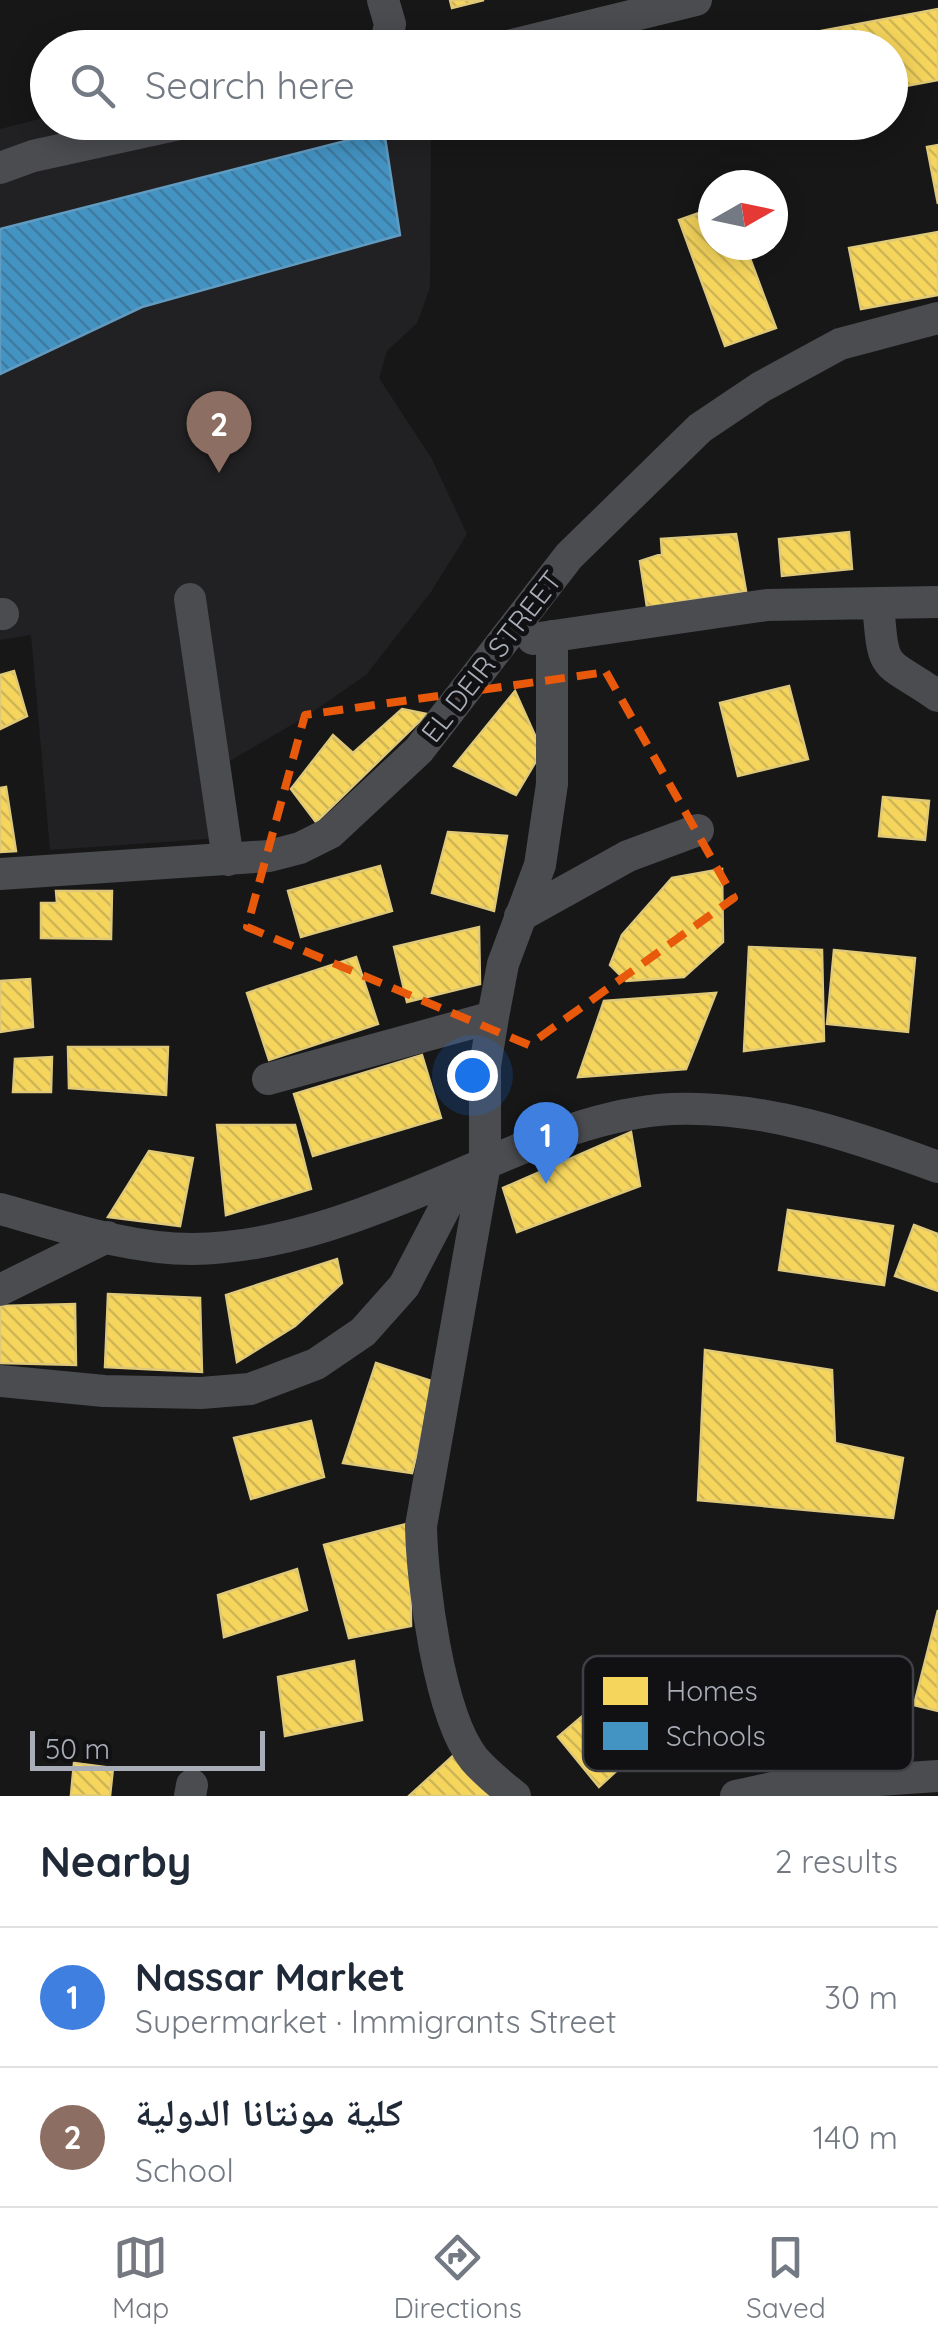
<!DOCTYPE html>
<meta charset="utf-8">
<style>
body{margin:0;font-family:Quicksand,"Noto Naskh Arabic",sans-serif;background:#f6f6f7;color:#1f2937}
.compass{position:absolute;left:698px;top:170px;width:90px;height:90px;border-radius:50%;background:#fff;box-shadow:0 5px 25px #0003;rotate:81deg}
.scale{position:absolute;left:30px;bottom:25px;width:235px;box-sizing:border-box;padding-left:10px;border:5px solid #a8adb8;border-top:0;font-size:28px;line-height:35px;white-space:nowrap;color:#a8adb8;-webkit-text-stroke:8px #111113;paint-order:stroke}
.you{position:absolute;left:472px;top:1075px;width:35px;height:35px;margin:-25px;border:8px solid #fff;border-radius:50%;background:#1a73e8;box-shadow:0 0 0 15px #1a73e833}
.badge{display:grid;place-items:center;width:65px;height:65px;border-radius:50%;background:#757880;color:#fff;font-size:32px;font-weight:700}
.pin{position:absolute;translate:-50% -82px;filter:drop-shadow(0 2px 5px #0008)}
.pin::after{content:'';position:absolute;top:52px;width:35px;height:30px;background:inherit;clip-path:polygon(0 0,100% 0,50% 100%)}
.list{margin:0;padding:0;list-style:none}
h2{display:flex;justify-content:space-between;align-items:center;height:130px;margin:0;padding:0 40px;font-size:42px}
h2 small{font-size:32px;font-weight:400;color:#747a83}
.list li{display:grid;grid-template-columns:65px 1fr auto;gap:30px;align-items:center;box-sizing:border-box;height:140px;padding:0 40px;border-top:2px solid #e0e1e3}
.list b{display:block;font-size:38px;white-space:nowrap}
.list p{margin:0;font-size:32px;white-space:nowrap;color:#747a83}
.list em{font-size:32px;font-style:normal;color:#747a83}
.icon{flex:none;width:55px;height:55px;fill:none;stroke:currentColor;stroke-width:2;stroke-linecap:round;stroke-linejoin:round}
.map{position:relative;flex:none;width:938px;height:1796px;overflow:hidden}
.search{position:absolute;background:#fff;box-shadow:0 5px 25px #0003;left:30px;right:30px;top:30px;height:110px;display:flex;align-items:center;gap:25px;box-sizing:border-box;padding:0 35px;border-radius:55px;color:#747a83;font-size:38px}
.sheet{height:410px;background:#fff}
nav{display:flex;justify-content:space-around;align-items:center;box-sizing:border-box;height:140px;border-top:2px solid #e0e1e3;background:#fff;font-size:28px;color:#747a83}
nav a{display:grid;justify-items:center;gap:5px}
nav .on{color:#757880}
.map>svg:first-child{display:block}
</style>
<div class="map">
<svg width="938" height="1796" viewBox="0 0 938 1796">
<defs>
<pattern id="homes-back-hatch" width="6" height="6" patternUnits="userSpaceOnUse" patternTransform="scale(2.5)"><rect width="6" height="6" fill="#f6d55c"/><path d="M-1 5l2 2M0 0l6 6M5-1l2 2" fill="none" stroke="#cfb555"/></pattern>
<pattern id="schools-back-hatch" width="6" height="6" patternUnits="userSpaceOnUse" patternTransform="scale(2.5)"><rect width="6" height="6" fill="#4393c3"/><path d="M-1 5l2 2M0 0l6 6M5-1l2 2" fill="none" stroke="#3f7ba0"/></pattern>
</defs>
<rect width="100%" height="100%" fill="#171717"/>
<path fill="#212123" d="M305 32 339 47H274Z
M47 117 48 122 431 123 430 288 417 323 387 351 379 378 432 459 467 534 431 592 366 675 305 717 228 762 235 837 50 850 31 635 0 640V129Z"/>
<path fill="url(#homes-back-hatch)" stroke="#dfc978" stroke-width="2.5" d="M450 0H484L452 8Z
M938 9V80L890 89V48H808L805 34Z
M938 145V204L927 147Z
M713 208V245H745L776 328 725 346 679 220Z
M938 232V295L861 309 849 248Z
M849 532 852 569 782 576 779 539Z
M736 534 746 591 647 607 640 561 662 554 661 539Z
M14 671 27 716 0 729V675Z
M789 686 808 759 738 776 720 703Z
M515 691 542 751 516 795 454 766Z
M402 709 427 714 316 822 291 789 333 735 353 753Z
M6 787 16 851 0 852V788Z
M883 797 929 801 925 840 879 836Z
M448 832 507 836 494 911 432 893Z
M380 866 392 911 301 937 288 891Z
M722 869 723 942 684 977 626 981 610 965 622 935 672 878Z
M56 891H112L111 939 41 938V903H57Z
M479 927 480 984 407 1002 394 947Z
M749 947 822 950 824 1041 744 1051Z
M834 950 915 958 908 1032 827 1024Z
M356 957 378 1024 269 1060 247 993Z
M30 979 33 1027 0 1032V981Z
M716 993 686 1069 578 1077 604 1001Z
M68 1047H168L166 1095 69 1088Z
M422 1055 441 1118 313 1156 294 1094Z
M52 1057 51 1092H13L15 1059Z
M217 1125H295L311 1189 226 1215Z
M631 1132 640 1186 517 1232 503 1188Z
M149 1151 193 1158 180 1226 108 1217Z
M788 1210 893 1226 884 1285 779 1270Z
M914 1225 938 1234V1291L895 1276Z
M337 1259 342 1283 295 1326 237 1362 226 1295Z
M108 1294 200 1298 202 1372 105 1367Z
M75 1304 76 1365 0 1363V1306Z
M705 1350 832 1370 835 1443 903 1458 893 1518 698 1500Z
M376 1363 435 1382 412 1473 343 1463Z
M311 1421 324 1477 251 1499 234 1438Z
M410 1523 411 1626 349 1638 324 1545Z
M297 1569 307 1610 224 1637 218 1595Z
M938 1610V1711L914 1705Z
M354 1661 362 1720 285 1736 278 1677Z
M626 1679 667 1724 599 1787 558 1737Z
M455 1754 495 1796H409Z
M74 1763 113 1768 110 1796 71 1795Z"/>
<path fill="url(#schools-back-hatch)" stroke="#619bc0" stroke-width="2.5" d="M384 131 400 235 142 307 0 374V229Z"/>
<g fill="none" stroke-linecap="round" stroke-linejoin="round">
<path stroke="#4b4c50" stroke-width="32" d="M383 0 390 24 385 48
M500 48 696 0
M0 168 33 156 188 122
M190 599 228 860
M878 603C884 676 882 657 938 696
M0 614H3
M533 639 767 605 938 602
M0 874 269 856 300 848 330 833 419 750 569 556 700 428 761 387 840 344 938 318
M520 916 628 856 698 830
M268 1079 493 1017
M0 1209C62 1226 128 1249 193 1249 281 1248 369 1213 449 1179 520 1149 594 1113 672 1109 763 1105 854 1136 938 1167
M0 1290 107 1237
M0 1381 104 1391 201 1393 250 1389 316 1364 363 1332 404 1286 463 1173
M190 1796 192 1785
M515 1796C501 1785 486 1773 474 1759 439 1715 422 1583 421 1526L485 1164V1066L493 1017 503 964 540 865 552 784V636
M736 1796 777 1787 938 1776"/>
</g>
<path fill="none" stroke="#e8590c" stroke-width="8" stroke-dasharray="20 12" stroke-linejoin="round" d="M606 672 734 898 529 1045 247 927 305 715Z"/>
<g text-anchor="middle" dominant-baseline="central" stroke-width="10" stroke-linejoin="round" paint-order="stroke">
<g font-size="28" fill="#a8adb8" stroke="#111113">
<text transform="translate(491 656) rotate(-52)">EL DEIR STREET</text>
</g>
</g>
<rect x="583" y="1656" width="330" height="115" rx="15" fill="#111113" stroke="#3e4045" stroke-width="2.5"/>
<rect x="603" y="1677" width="45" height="28" fill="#f6d55c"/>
<rect x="603" y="1722" width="45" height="28" fill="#4393c3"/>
<g font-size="28" fill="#a8adb8">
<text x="666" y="1701">Homes</text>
<text x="666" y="1746">Schools</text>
</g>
</svg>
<svg class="compass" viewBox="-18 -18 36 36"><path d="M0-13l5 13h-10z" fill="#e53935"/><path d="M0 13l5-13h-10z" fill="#747a83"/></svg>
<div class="scale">50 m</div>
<div class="you"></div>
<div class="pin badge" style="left:546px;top:1184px;background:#3f7fe0">1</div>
<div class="pin badge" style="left:219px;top:473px;background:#8d6e63">2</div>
<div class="search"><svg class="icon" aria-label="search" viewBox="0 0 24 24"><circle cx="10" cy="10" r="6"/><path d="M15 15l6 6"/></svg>Search here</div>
</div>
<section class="sheet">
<h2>Nearby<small>2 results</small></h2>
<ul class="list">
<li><span class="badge" style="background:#3f7fe0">1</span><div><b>Nassar Market</b><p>Supermarket · Immigrants Street</p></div><em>30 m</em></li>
<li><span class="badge" style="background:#8d6e63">2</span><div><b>كلية مونتانا الدولية</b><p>School</p></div><em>140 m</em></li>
</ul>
</section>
<nav>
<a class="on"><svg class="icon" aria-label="map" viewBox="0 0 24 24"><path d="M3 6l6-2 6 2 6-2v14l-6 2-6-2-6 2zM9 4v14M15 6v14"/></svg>Map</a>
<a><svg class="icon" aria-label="directions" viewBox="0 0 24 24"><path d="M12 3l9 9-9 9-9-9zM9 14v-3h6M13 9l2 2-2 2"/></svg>Directions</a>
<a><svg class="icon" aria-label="saved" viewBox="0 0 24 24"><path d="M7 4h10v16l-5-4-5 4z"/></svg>Saved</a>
</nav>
